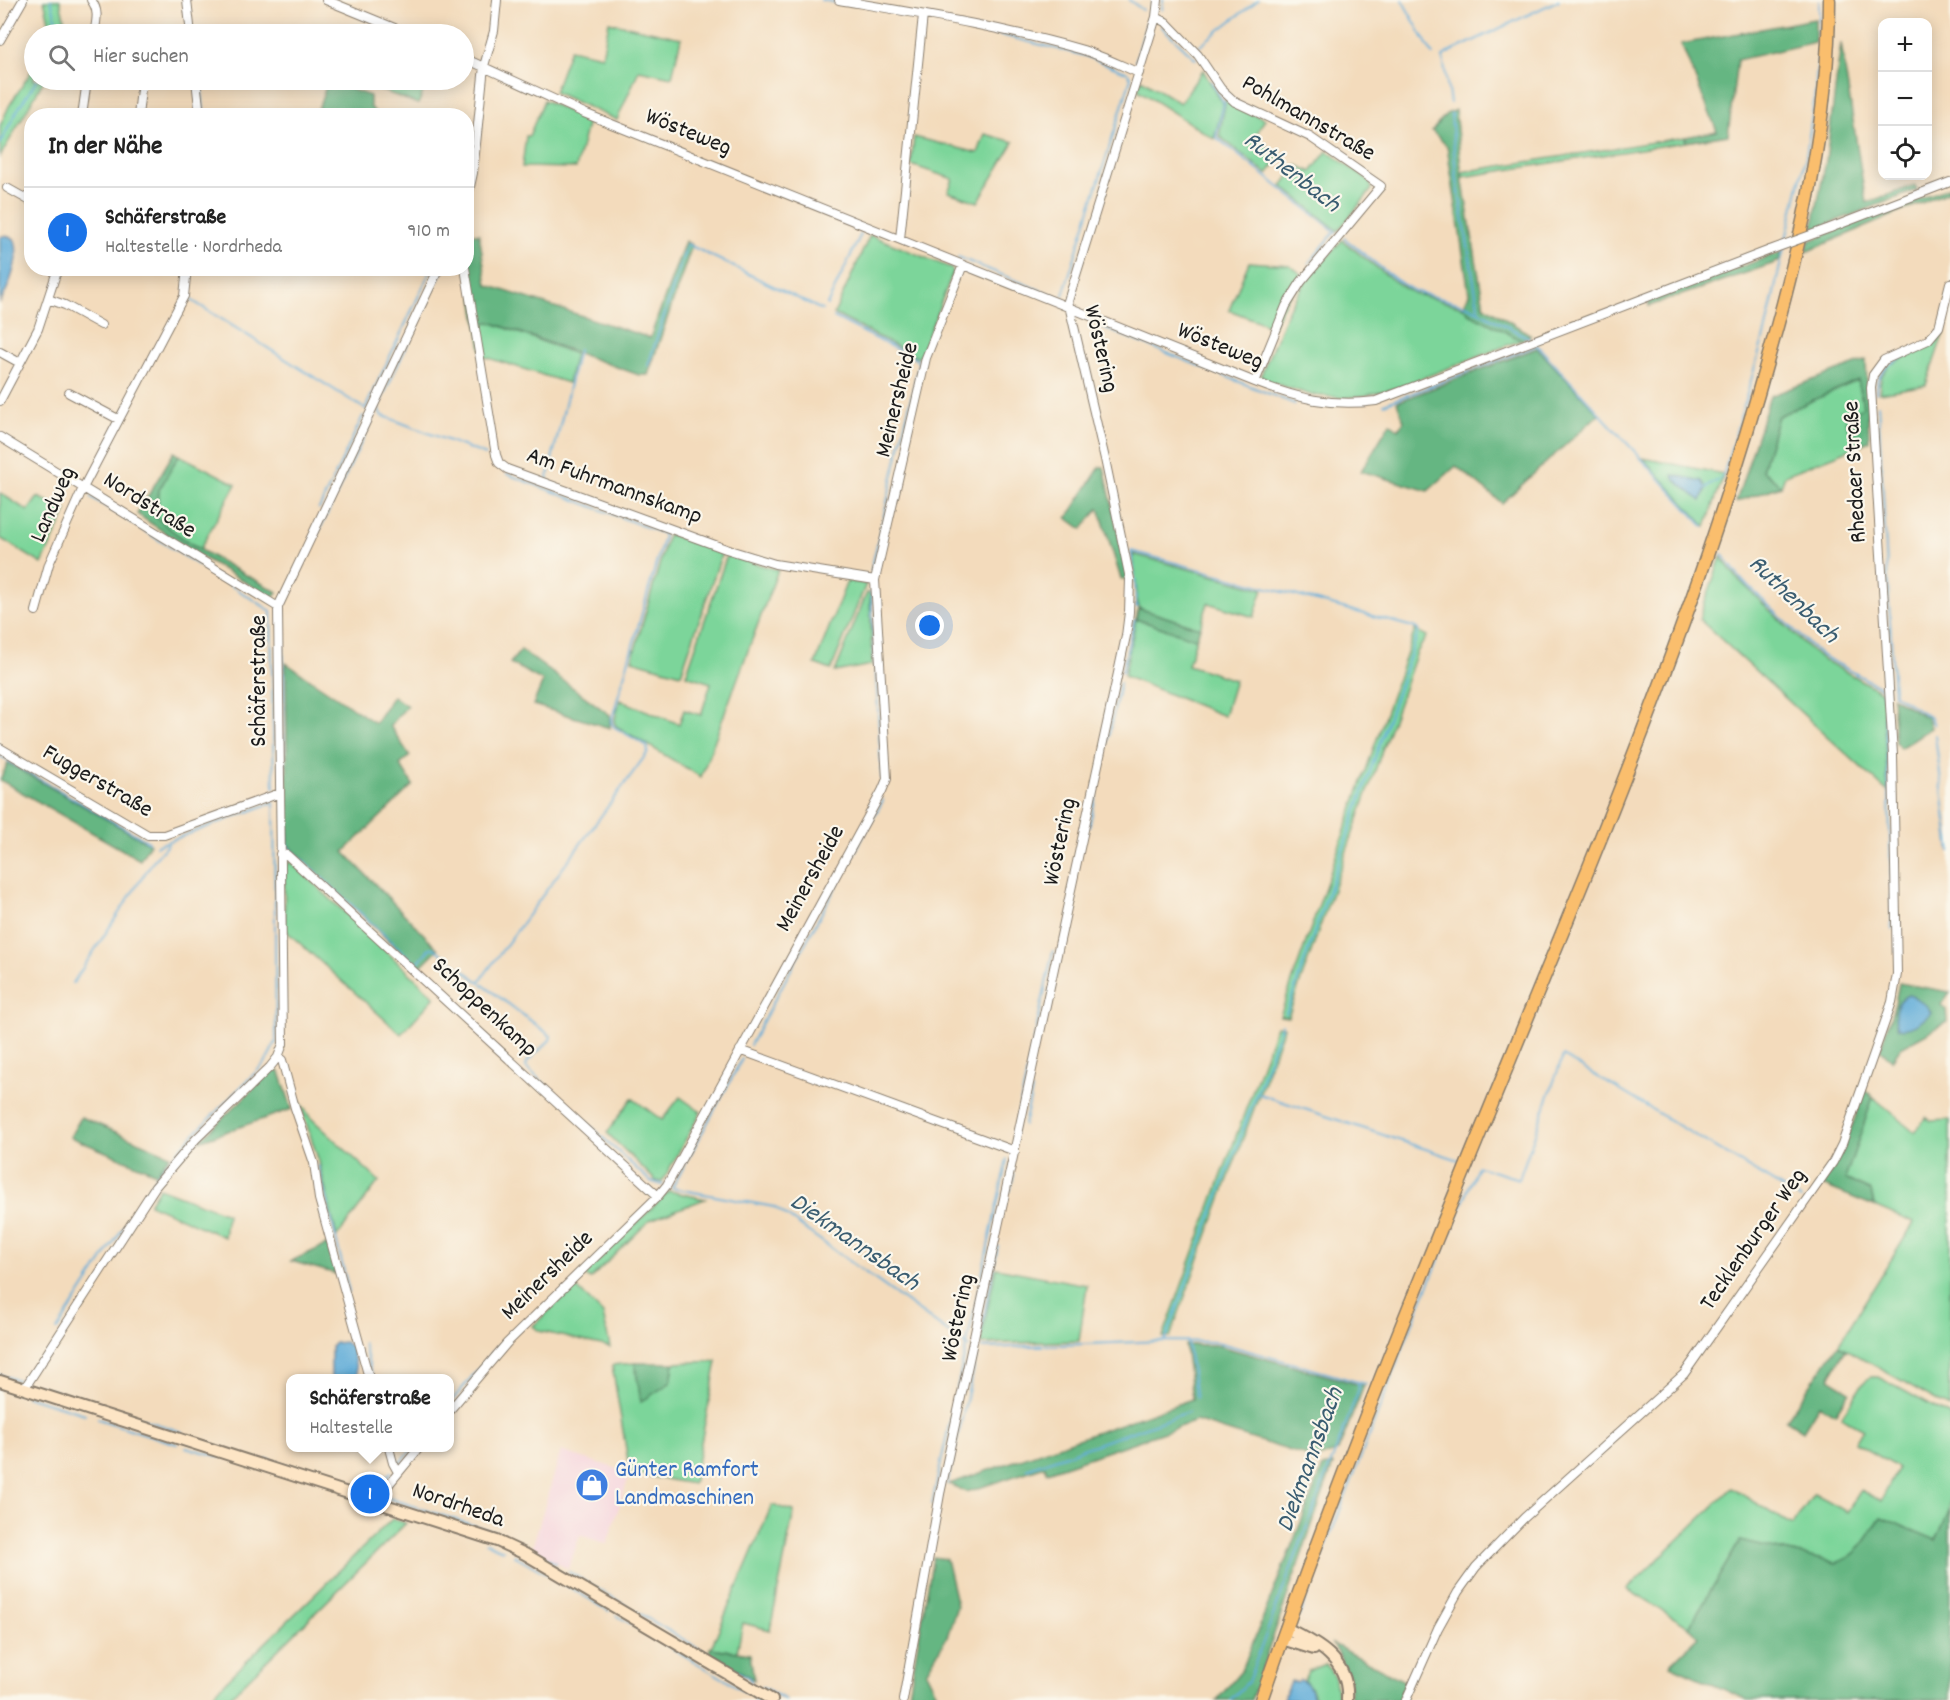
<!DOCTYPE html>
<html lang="de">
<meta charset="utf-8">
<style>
body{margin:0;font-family:Dekko,sans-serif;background:#f2f2f2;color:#222}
.controls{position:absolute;right:18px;top:18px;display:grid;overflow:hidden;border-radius:12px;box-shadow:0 3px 15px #0003}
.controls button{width:54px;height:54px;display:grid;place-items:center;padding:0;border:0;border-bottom:2px solid #e0e0e0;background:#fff;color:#222;font:30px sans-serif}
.you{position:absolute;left:930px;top:626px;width:21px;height:21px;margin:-15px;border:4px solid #fff;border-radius:50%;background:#1a73e8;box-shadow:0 0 0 9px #1a73e833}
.badge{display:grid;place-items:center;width:39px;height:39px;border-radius:50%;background:#1a73e8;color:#fff;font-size:20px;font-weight:700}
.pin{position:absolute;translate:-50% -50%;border:3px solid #fff;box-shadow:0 2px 6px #0006}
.popup{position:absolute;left:286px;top:1374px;width:168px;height:78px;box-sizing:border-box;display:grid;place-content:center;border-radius:12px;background:#fff;filter:drop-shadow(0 2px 4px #0005);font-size:20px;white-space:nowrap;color:#767676}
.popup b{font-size:22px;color:#222}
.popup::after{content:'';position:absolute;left:50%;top:100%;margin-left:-12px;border:12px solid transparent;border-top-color:#fff}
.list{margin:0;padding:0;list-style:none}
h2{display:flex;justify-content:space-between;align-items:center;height:78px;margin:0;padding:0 24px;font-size:26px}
h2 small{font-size:20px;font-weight:400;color:#767676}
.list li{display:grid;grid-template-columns:39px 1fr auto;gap:18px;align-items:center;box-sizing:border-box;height:90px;padding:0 24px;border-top:2px solid #e0e0e0}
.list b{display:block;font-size:22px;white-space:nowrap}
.list p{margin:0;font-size:20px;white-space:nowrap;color:#767676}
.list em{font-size:20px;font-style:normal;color:#767676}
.icon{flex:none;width:33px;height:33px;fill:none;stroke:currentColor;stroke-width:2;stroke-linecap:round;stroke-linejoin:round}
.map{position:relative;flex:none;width:1950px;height:1700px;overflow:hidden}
.search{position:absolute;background:#fff;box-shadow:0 3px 15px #0003;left:24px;top:24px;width:450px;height:66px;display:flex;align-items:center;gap:15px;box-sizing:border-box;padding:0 21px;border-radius:33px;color:#767676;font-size:22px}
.panel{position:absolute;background:#fff;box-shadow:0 3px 15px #0003;left:24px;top:108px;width:450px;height:168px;border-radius:24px}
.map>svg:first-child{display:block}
</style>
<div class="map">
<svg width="1950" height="1700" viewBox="0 0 1950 1700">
<rect width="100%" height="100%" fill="#fbf7ec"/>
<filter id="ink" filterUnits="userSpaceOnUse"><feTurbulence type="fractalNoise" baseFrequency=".0167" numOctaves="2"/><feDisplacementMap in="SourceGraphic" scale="12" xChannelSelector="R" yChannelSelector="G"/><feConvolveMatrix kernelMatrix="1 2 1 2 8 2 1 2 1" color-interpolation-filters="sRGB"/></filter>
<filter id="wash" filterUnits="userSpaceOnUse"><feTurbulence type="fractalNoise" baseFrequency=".008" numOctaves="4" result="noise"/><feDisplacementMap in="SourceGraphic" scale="24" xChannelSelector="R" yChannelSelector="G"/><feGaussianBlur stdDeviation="1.35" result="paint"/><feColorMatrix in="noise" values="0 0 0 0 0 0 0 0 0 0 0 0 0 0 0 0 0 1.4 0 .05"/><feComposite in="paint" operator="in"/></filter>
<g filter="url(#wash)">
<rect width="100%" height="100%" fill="#f3dbbc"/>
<path fill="#f5cfda" d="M561 1451 630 1473 607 1544 580 1535 568 1569 532 1548Z"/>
<path fill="#7cd59a" stroke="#4c785b" stroke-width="1.5" d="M44 0H60L66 27 64 34H50L51 30Z
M609 22 681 38 672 77 639 70 617 120 554 92 570 49 602 56Z
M34 67V80H44L0 157V126L9 106Z
M1203 70 1223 104 1214 139 1138 90 1141 79 1180 103Z
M376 80H428L418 104 373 87Z
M1226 99 1241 109 1265 119 1256 135 1275 154 1278 160 1267 174 1219 136Z
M544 100 588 121 576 168 522 167 526 136H529Z
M985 134 1014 142 978 202 948 192 953 179 911 165 914 137 978 153Z
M1685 137 1686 142 1462 177V172Z
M1327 151 1370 182 1372 189 1338 231 1282 186 1297 165 1311 172Z
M870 235 951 268 953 272 919 358 834 314Z
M1342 240 1394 281 1413 293 1463 307 1469 313 1521 340 1397 388 1368 395 1345 398 1311 395 1264 380 1261 375 1289 308 1304 284Z
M1249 262 1290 265 1302 275 1284 305 1273 327 1229 310Z
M490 322 575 354 568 383 482 356 477 324Z
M1945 329 1926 385 1879 393 1881 377 1889 365 1936 342Z
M1859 380 1863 407 1846 421 1856 447 1785 475 1781 486 1762 470 1778 416Z
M179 455 236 484 200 549 169 529 157 518 159 490Z
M1643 458 1724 474 1706 527Z
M0 493 28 511 38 497 67 510 42 564 0 538Z
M668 534 722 553 681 674 632 660Z
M1133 554 1263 589 1254 617 1208 603 1200 628 1138 608Z
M727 555 778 570 701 777 616 726 614 722 620 700 679 724 684 710 701 715 711 683 686 675Z
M1721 557 1738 579 1817 656 1882 692 1888 792 1699 619Z
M847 581 866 584 831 670 815 664Z
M867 592 870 595 872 665 835 672Z
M1136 619 1196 639 1188 665 1235 680 1224 716 1124 676Z
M1415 630 1427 636 1417 652 1288 1017 1280 1016Z
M291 862 435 997 401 1034 285 930 284 865Z
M1276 1026 1284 1027 1170 1337H1163Z
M680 1097 701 1112 662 1182 656 1181 607 1133 632 1098 662 1120Z
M1873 1097 1915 1132 1926 1117 1931 1121 1950 1120V1408L1838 1345 1914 1223 1874 1206 1871 1191 1845 1179Z
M299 1101 311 1118 379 1181 337 1237 319 1162Z
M159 1188 227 1214 224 1237 149 1204Z
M669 1191 705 1199 650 1220 590 1279 584 1275Z
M996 1268 1087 1285 1079 1341 980 1344Z
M575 1286 603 1314 610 1347 539 1331 533 1326Z
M717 1361 693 1484 630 1473 612 1365 635 1363 641 1401 671 1382 674 1363Z
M1870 1377H1879L1950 1416V1509L1936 1541 1881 1517C1868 1537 1860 1556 1836 1563L1740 1541 1689 1627 1627 1589 1732 1488 1792 1525 1814 1494 1847 1512 1861 1490 1881 1501 1898 1468 1855 1443 1863 1429 1841 1417 1864 1382Z
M772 1505 794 1511 770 1630 743 1623 737 1652 711 1648Z
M392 1519 406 1523 227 1700H207Z
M1326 1664 1335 1678 1338 1700H1314L1312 1689 1304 1680 1308 1671Z"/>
<path fill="#65b682" stroke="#40694f" stroke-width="1.5" d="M1815 19V42L1737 60 1728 135 1686 142 1685 137 1717 131 1681 44Z
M1841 43 1866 203 1915 185 1917 190 1812 230 1826 161Z
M328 81 370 96V106L377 115H316Z
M1455 110 1462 177 1484 306 1531 335 1521 340 1469 313 1463 307 1469 294 1447 146 1432 131 1446 114Z
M1950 187V191L1806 252 1809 241Z
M466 234H479L487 285 650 338 685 241 692 245 648 375H639L490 322 477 324 467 250Z
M1781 252 1780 261 1775 263 1649 306 1648 301Z
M1537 348 1599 414 1502 503 1456 466 1428 491 1361 471 1390 423 1398 429 1404 421 1397 402Z
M1866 360 1869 441 1856 447 1846 420 1863 407 1858 380 1778 416 1762 470 1781 486 1736 502 1770 396Z
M174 452 179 455 159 490 157 518C191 549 237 569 277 592L273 598 200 556 137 514Z
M1100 467H1104L1128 579H1121L1099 508 1082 529 1067 518Z
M1138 608 1200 628 1196 639 1136 619Z
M521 650 610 715V728L533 705 543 681 510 663Z
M286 663 375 723 393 696 407 706 390 726 410 756 400 765 413 785 344 852 438 949 418 969 288 845Z
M1892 697 1928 718 1931 728 1900 748 1895 742Z
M8 763 150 844 140 860 0 780Z
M1899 983 1950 992 1941 1005 1946 1008 1947 1022 1901 1047 1892 1060 1880 1050 1895 1003Z
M273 1070 280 1072 292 1109 199 1141Z
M1865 1090 1873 1097 1845 1179 1871 1191 1874 1206 1822 1185C1843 1155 1853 1124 1865 1090Z
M81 1117 170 1155 156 1173 70 1137Z
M328 1244 336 1274 291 1261Z
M1185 1345H1216L1364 1386 1338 1451 1316 1459 1196 1421 1047 1472 1045 1466 967 1492 949 1484 1192 1399Z
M1838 1345 1846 1349 1829 1378 1850 1391 1835 1414 1819 1405 1803 1431 1786 1420Z
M635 1363H674L671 1382 641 1402Z
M1333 1465 1251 1700H1217L1242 1670 1323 1467Z
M1950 1509V1700H1747L1670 1665 1699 1636 1689 1627 1740 1541 1836 1563C1860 1556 1868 1537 1881 1517L1936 1540Z
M933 1557 946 1559 957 1606 947 1637 926 1672 940 1700H908Z
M1333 1644 1408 1683 1402 1700H1351L1348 1674Z
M710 1648 750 1654 754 1680 709 1652Z"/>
<path fill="#5eacd8" stroke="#3d647a" stroke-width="1.5" d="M6 235 15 240C21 256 9 288 0 302V237Z
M1673 475 1702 481 1706 488 1701 501 1674 479Z
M1908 995C1917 997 1928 1005 1931 1013 1922 1022 1910 1031 1898 1028 1892 1015 1895 1001 1908 995Z
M345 1342 352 1348 358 1378H331V1347L335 1343Z
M1300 1680C1309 1682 1312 1691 1312 1700H1283L1291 1681 1297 1682Z"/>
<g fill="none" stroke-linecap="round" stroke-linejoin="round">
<path stroke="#5eacd8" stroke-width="2" d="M51 0 58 28 57 34
M821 0 839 3
M1129 0 1143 10
M1402 0 1433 55
M1162 10 1163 0
M895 13 914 17
M1161 26 1196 59
M977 29 1086 56 1128 73 1131 78 1063 295
M1199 46 1258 0
M1136 61 1153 0
M1211 81 1224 103 1216 137 1336 232
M201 84 204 116
M1450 103 1443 57 1446 54 1559 0
M1451 114 1456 174 1479 312
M0 144 18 109 37 80
M1344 238 1395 279 1414 291 1468 306 1529 338
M1785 243 1806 156 1814 103 1819 47V0
M958 257 1059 298
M1309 263 1335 232
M191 268 188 298 365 409 432 268
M443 268 378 407 381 415 486 455
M827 305 861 234
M834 317 916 359 919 364 871 571
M1099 326 1295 404
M1536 344 1704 527
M648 366 687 244 822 310
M1876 393C1875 369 1892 362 1911 353
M1384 404 1537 345
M1878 405 1894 694
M547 480 578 350
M1706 488 1721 478 1724 473 1766 329 1784 248
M91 497 271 611 274 788
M319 509 363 416
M1722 554 1740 578 1819 654 1886 690
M871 589 882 780
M1136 607 1135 579 1131 551 1413 627 1419 630 1286 1014
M1122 672 1134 620
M1883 688 1889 791 1892 930
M1894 694 1931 718 1934 725
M1935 735 1950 851
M1106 748 1120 683
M0 756 149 842
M1099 778 1104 757
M284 785 283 606 372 420
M285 800 287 846 414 962H418L430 948H434L551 1036 550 1040 527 1062 526 1067 650 1181 663 1185
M1089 827 1098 785
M479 982 648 752 647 746 614 727 611 722 664 536 662 533 507 474
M73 983 153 861 168 844
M750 1045 883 800
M742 1059 672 1188 774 1207 969 1347
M1256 1093 1459 1160
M1024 1125 1032 1090
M1014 1134 1053 951
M318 1166 349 1292
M1479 1167 1519 1179 1563 1056 1801 1199
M1010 1191 1014 1174
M57 1330 159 1172 191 1137 265 1063 276 1042 274 802 156 846
M980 1335 998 1246
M1165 1341 1282 1024
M1187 1341 1196 1398
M363 1343 373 1378
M982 1348 1165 1341 1217 1342 1365 1384
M0 1375 18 1380
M38 1386 182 1432
M0 1387 18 1393
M26 1396 85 1414
M449 1404 500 1344
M98 1419 177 1444
M186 1447 221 1457
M393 1448 398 1464
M266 1459 374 1493 391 1472
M398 1465 413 1448
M1026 1469 1188 1412
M947 1484 976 1357
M385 1497 500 1534 555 1563
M932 1504 1007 1159
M486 1543 503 1550
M514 1555 547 1574
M569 1572 749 1678 751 1682
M556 1579 609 1611
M616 1615 746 1692
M1299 1616 1413 1322 1478 1166
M762 1687 786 1700
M754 1697 758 1700
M1230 1700 1248 1682 1359 1389 1358 1383"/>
</g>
</g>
<g filter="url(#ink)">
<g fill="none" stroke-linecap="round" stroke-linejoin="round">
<g stroke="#887c6c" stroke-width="10">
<path id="street" d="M91 0C100 11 96 22 94 34
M187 0 191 34
M326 0 409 34
M839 0C921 14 1003 27 1083 50 1102 56 1120 65 1139 73
M1156 17 1166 22 1198 55 1221 89 1235 102 1310 137 1381 186 1301 282 1286 306 1255 382
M176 34 191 33
M0 40 23 0
M464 58 584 113 1255 382C1297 398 1330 407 1376 401L1770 250
M196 80 200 116
M82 116 87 80
M138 116 142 80
M7 188 32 202
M466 205 473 173 484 66 494 31 497 0
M1830 228 1950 182
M900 239 923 15
M465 268 496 455 499 463 507 469 726 549 775 564 875 580
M48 299 65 305 101 325
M0 352 20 363
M69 393 118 419
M0 401 38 329 58 268
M0 437 278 607
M36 611 49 564 83 488 184 296 187 268
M0 748 148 835H164L280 793
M280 854 287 855 658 1196
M740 1050 1015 1151
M278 1057 282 1060 295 1108 314 1163 319 1199 369 1378
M24 1389 155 1187 196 1139 270 1067 278 1057 283 1044 278 607 439 268
M449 1411 507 1343 658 1196 667 1185 882 791 887 779 875 580 926 358 963 265
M389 1448 393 1463 398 1472
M375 1501 419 1448
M903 1700 940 1494 1126 636 1129 612 1130 579 1105 459 1068 301 1156 17 1158 0
M1406 1700 1438 1628 1458 1592 1476 1567 1524 1518 1684 1374 1833 1162 1842 1144 1892 1002 1897 974 1893 755 1871 388 1873 375 1884 360 1928 340 1939 327 1950 283"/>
</g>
<g stroke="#887c6c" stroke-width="14">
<path id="secondary" d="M0 1381 497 1541 525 1554 772 1700
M1286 1628C1317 1643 1350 1660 1347 1700
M1282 1639 1314 1649"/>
</g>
<g stroke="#887c6c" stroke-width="15">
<path id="primary" d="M1261 1700C1358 1418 1477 1143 1589 867 1657 699 1721 530 1769 355 1802 239 1829 121 1829 0"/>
</g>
<use href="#street" stroke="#fff" stroke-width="8"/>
<use href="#secondary" stroke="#fde5c5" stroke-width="10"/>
<use href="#primary" stroke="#fabe6d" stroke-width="12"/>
<g stroke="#887c6c" stroke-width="10" stroke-linecap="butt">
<path id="street-bridge" d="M1770 250 1830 228"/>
</g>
<use href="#street-bridge" stroke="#fff" stroke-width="8"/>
</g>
</g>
<defs>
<g id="shop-disc" transform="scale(1.725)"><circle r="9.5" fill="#3f7fe0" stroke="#fbf7ec"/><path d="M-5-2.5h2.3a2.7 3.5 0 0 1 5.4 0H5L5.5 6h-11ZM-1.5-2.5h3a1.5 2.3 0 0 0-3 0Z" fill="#fff"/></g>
</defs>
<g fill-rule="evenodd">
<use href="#shop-disc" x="592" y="1485"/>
</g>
<g text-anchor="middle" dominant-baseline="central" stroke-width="4.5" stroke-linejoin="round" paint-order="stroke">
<g font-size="24" fill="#1c1c1c" stroke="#fbf7ec">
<text transform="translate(1308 119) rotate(30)">Pohlmannstraße</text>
<text transform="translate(688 133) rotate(22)">Wösteweg</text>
<text transform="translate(1220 347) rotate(22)">Wösteweg</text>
<text transform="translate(1100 349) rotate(77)">Wöstering</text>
<text transform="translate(898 400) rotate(-76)">Meinersheide</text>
<text transform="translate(1856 472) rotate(-93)">Rhedaer Straße</text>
<text transform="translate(614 487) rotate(20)">Am Fuhrmannskamp</text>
<text transform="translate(54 505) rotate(-66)">Landweg</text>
<text transform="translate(149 506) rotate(32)">Nordstraße</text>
<text transform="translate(260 681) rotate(-90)">Schäferstraße</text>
<text transform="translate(97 782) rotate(30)">Fuggerstraße</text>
<text transform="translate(1061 842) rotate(-78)">Wöstering</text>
<text transform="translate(811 879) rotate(-61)">Meinersheide</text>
<text transform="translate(484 1008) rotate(43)">Schoppenkamp</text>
<text transform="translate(1754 1240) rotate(-55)">Tecklenburger Weg</text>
<text transform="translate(548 1276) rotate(-44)">Meinersheide</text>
<text transform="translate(959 1318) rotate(-78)">Wöstering</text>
<text transform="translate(458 1506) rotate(19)">Nordrheda</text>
</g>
<g font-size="24" fill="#366cbe" stroke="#fbf7ec" text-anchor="start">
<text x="615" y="1471">Günter Ramfort<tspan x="615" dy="28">Landmaschinen</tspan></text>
</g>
<g font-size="26" font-style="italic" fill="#3a5d71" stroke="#fbf7ec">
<text transform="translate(1291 173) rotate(38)">Ruthenbach</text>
<text transform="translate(1793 600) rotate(44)">Ruthenbach</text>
<text transform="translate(854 1243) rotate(35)">Diekmannsbach</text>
<text transform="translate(1311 1460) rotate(-70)">Diekmannsbach</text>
</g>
</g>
</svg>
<div class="controls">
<button>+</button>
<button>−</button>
<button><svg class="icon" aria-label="locate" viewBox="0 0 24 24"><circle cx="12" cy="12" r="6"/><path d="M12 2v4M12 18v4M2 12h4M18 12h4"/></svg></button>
</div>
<div class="you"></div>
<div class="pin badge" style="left:370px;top:1494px">1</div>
<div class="popup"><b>Schäferstraße</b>Haltestelle</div>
<div class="search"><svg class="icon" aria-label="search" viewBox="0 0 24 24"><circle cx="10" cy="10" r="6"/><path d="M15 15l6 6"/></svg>Hier suchen</div>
<section class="panel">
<h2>In der Nähe<small></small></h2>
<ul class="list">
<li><span class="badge">1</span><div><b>Schäferstraße</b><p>Haltestelle · Nordrheda</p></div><em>910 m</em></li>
</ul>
</section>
</div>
